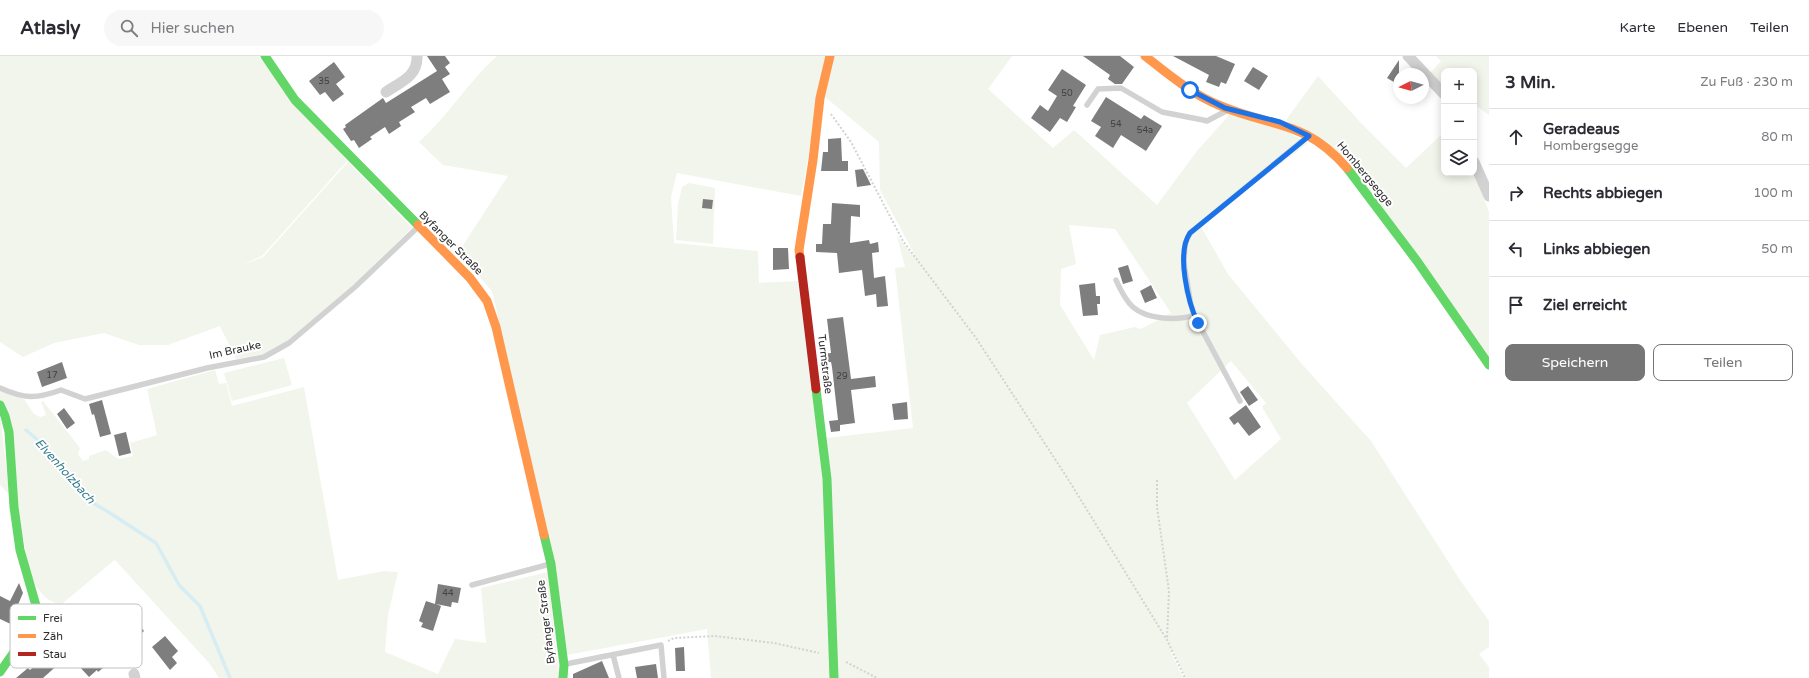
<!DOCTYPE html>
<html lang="de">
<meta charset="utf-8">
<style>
body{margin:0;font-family:"Varela Round",sans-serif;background:#f7f7f7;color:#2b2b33}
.controls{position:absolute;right:12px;top:12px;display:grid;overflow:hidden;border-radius:8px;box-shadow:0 2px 10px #0003}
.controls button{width:36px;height:36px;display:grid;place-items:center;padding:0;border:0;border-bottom:1px solid #e1e1e2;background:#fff;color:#2b2b33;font:20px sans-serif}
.compass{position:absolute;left:1393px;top:12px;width:36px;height:36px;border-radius:50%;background:#fff;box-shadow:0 2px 10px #0003;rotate:264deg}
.stop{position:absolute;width:12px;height:12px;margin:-9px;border:3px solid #1a73e8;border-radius:50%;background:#fff}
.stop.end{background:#1a73e8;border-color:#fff;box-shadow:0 1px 4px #0008}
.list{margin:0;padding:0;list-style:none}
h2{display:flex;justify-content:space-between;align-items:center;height:52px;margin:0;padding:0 16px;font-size:17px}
h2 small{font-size:13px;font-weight:400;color:#7c7c81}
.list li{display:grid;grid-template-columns:26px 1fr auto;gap:12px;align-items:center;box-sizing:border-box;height:56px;padding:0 16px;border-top:1px solid #e1e1e2}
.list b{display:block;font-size:15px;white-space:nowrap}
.list p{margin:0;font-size:13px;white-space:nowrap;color:#7c7c81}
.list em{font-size:13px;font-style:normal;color:#7c7c81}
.actions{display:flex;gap:8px;padding:12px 16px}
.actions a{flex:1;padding:9px 0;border:1px solid #767676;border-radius:8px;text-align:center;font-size:14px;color:#767676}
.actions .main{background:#767676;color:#fff}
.icon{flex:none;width:22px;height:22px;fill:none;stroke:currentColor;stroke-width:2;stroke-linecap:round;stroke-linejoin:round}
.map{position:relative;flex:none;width:1489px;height:622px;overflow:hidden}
header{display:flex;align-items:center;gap:24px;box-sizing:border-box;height:56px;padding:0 20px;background:#fff;border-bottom:1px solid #e1e1e2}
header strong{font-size:19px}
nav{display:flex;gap:22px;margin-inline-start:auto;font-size:14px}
.search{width:280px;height:36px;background:#f7f7f7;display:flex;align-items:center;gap:10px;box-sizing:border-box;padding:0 14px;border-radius:22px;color:#7c7c81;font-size:15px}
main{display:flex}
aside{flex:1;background:#fff}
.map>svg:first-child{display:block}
</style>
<header>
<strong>Atlasly</strong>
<div class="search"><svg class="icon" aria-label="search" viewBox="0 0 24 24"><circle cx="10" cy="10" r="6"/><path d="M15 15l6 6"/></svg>Hier suchen</div>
<nav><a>Karte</a><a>Ebenen</a><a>Teilen</a></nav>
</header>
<main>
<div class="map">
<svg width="1489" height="622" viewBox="0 0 1489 622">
<rect width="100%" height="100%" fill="#fff"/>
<path fill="#f2f5eb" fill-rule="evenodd" d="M0 0H258L347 105 262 200 242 209 263 201 348 106 412 172 352 230 288 285 264 298 236 303 220 270 168 289H139L104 277 54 287 23 301 0 286Z
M497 0H827L801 140 677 117 671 141 674 187 758 195 759 227 798 225 823 428 832 622H711L707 573 567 599 515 335 492 235 458 197 508 120 443 109 419 86C448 60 468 26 497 0Z
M834 0H1012L988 33 1053 92 1074 74 1157 149 1197 95 1230 58 1269 67 1308 87 1200 169 1228 218 1301 307 1371 385 1460 524 1489 565V591L1479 598 1489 611V622H1186L1173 595 1171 596 1183 622H836L826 382 913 372 895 212 905 211 897 180 918 205 880 134 879 86 824 40ZM1069 169 1115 173 1171 257 1141 273 1135 271 1100 279 1094 304 1060 249 1061 213 1076 208ZM1231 305 1266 347 1262 351 1281 383 1235 424 1187 347Z
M1436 0H1489V59L1474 48V15H1444V32L1430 17 1441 5Z
M1318 20 1360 66 1406 112 1444 76V117H1474L1489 156V302L1372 138 1286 64Z
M689 127 715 132 713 188 676 184 678 149 682 131Z
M284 302 292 329 232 345 224 317Z
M215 314 219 328 226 327 232 350 304 331 338 524 384 515 398 516 388 559 385 596 438 618 455 583 486 587 481 532 548 516 559 622H219L209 607 115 504 117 502 63 547C48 550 37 532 30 521L0 345V335L24 343 34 358 40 361 46 359 41 346 43 345 80 392 78 398 83 405 89 403V400L106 394 118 403 133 400 130 387 157 379 147 333Z
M0 357 9 438 0 429Z"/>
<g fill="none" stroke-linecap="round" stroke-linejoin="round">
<path stroke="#d6edf3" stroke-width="3.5" d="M26 374 48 393 67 419 93 447 110 457 156 487 179 529 200 550 230 622"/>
</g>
<path fill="#7e7e7e" d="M427 0H445L450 7 445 11 450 18 442 23 450 36 430 48 426 42 411 51 415 56 399 66 401 70 389 78 385 71 370 81 372 83 359 92 354 84 351 85 343 73 346 71 345 69 383 42 386 47 437 15Z
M1083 0H1120L1134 11 1122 28H1115L1108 23 1110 19Z
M1173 0H1216L1235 8 1226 28 1221 26 1219 31 1206 26 1209 19Z
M1399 4V29L1387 22Z
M334 6 345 21 336 28 344 38 333 46 325 36 320 39 309 25Z
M1253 11 1268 20 1259 34 1244 25Z
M1062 13 1086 29 1073 50 1076 51 1067 66 1060 62 1050 76 1031 62 1040 49 1048 55 1057 40 1048 34Z
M1106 41 1141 63 1144 59 1162 70 1146 95 1121 79 1113 92 1095 80 1101 71 1091 65Z
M841 82 842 105H848V115H821L823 96H828V83Z
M863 113 871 129 857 131 855 114Z
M703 143 713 144 712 153 702 152Z
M832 147 860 149V161L851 160 850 187 869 184 870 188 878 186 879 196 872 197 874 222 885 220 888 250 877 251 876 238 865 240 862 214 839 217 837 197 816 196V188H822L823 168H831Z
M773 192H788L789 213 773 214Z
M1128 209 1133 225 1123 228 1118 212Z
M1095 227 1096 240H1100V248H1097L1098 259 1083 260 1079 229Z
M1151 229 1157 242 1145 247 1140 235Z
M843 261 851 323 875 320 876 331 851 334 855 367 840 369V375L831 376 829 365 838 364 832 311 831 306 822 307 821 298 831 297 827 263Z
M62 306 67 322 42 331 37 316Z
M1248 330 1258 344 1249 350 1240 336Z
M102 344 111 378 100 381 94 358 92 359 89 348Z
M907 346 908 363 894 364 892 348Z
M1246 349 1261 371 1249 380 1238 366 1234 369 1229 362Z
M64 352 75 367 67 373 57 358Z
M126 376 131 397 119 400 114 379Z
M19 527 23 537 17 551 24 554 17 571 0 563V540L10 545Z
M438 528 461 532 458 547 452 546 451 551 436 548 441 550 433 575 421 571 423 567 419 565 426 545 435 548Z
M131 559 144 575 128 589 118 576 126 569 123 565Z
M165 580 178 595 172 601 177 607 170 614 152 591Z
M105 586 118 600 98 616 97 614 89 621 78 609Z
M684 591 685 615H676L675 592Z
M52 595 61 606 43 622H16L28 612 30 614Z
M602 605 609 622H573V618Z
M656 608 658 622H637L635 611Z"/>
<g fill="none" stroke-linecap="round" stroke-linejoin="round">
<path stroke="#d2d2d2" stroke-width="2" stroke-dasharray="2 2" stroke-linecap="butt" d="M831 58 851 86 903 185 976 282 1068 423 1167 584 1185 622
M1157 424V451L1169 535 1167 582
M668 585 674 582 715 580 774 587 819 597
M846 606 877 622"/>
<path stroke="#d2d2d2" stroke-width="5.5" d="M1087 49 1098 33 1121 32 1162 56 1203 64 1207 65 1226 55
M1116 224C1127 249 1135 259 1163 262 1174 263 1184 263 1194 259
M0 332C25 343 36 343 61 334L85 343 207 312 264 301 289 287 355 231 418 171
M1240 345 1194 259 1191 249 1184 208 1185 188 1190 177 1307 81
M472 529 550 508
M613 599 619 622
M566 608 661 589 664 622"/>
<path stroke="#d2d2d2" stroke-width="11" d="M1408 0 1444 38
M386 36C401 26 418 20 417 0
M1474 106 1489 140
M134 618 135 622"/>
<path stroke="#63d668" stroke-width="9" d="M265 0 295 44 418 169
M1347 112 1417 205 1489 309
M816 333 827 423 834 622
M0 349 5 360 9 376 14 451 20 494 39 560 0 616
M544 479 551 508 564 609 563 622"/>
<path stroke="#ff974d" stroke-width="9" d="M1145 0C1169 19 1193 39 1221 50 1274 72 1305 64 1347 112
M418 169 470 222 487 245 496 271 544 479
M800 201 799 194 813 104 820 42 830 0"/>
<path stroke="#b3261e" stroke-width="9" d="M800 201 816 333"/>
</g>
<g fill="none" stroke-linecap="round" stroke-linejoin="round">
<path stroke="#1a73e8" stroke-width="5" d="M1190 34 1225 52 1280 66 1309 80 1190 177C1176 197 1188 247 1198 267"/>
</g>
<g text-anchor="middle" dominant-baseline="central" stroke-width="4" stroke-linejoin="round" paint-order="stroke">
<g font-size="9" fill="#414141">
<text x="324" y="25">35</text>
<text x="1067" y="37">50</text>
<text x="1116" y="68">54</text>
<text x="1145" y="74">54a</text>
<text x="52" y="319">17</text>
<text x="842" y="320">29</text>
<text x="448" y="537">44</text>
</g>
<g font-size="11" fill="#2d2d2d" stroke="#fff">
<text transform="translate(1365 118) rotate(50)">Hombergsegge</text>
<text transform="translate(451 187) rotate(45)">Byfanger Straße</text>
<text transform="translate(235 294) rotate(-12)">Im Brauke</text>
<text transform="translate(825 308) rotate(83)">Turmstraße</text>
<text transform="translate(546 566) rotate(-97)">Byfanger Straße</text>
</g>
<g font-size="12" font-style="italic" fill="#347c8e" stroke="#fff">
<text transform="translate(65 415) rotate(48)">Elvenholzbach</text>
</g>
</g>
<rect x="10" y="548" width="132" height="64" rx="6" fill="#fff" stroke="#c0c0c0" stroke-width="1"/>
<rect x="18" y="560" width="18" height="4" fill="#63d668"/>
<rect x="18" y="578" width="18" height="4" fill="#ff974d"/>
<rect x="18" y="596" width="18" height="4" fill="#b3261e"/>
<g font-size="11" fill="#2d2d2d">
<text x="43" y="566">Frei</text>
<text x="43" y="584">Zäh</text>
<text x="43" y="602">Stau</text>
</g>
</svg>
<div class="controls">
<button>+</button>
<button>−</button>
<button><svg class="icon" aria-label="layers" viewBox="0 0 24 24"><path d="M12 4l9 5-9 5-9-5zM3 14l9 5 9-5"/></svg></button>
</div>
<svg class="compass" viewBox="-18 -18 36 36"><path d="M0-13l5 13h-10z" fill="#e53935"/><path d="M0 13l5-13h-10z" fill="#7c7c81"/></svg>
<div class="stop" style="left:1190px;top:34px"></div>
<div class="stop end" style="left:1198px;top:267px"></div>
</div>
<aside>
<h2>3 Min.<small>Zu Fuß · 230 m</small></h2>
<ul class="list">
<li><svg class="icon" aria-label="ahead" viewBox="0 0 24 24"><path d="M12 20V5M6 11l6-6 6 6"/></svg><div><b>Geradeaus</b><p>Hombergsegge</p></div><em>80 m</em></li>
<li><svg class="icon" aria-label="right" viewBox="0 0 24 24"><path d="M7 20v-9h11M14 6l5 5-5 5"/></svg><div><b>Rechts abbiegen</b></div><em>100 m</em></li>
<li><svg class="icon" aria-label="left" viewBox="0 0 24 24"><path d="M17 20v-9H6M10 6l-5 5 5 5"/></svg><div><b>Links abbiegen</b></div><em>50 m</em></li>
<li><svg class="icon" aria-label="arrive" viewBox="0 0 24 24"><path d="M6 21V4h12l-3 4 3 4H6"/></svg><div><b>Ziel erreicht</b></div></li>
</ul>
<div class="actions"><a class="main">Speichern</a><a>Teilen</a></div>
</aside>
</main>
